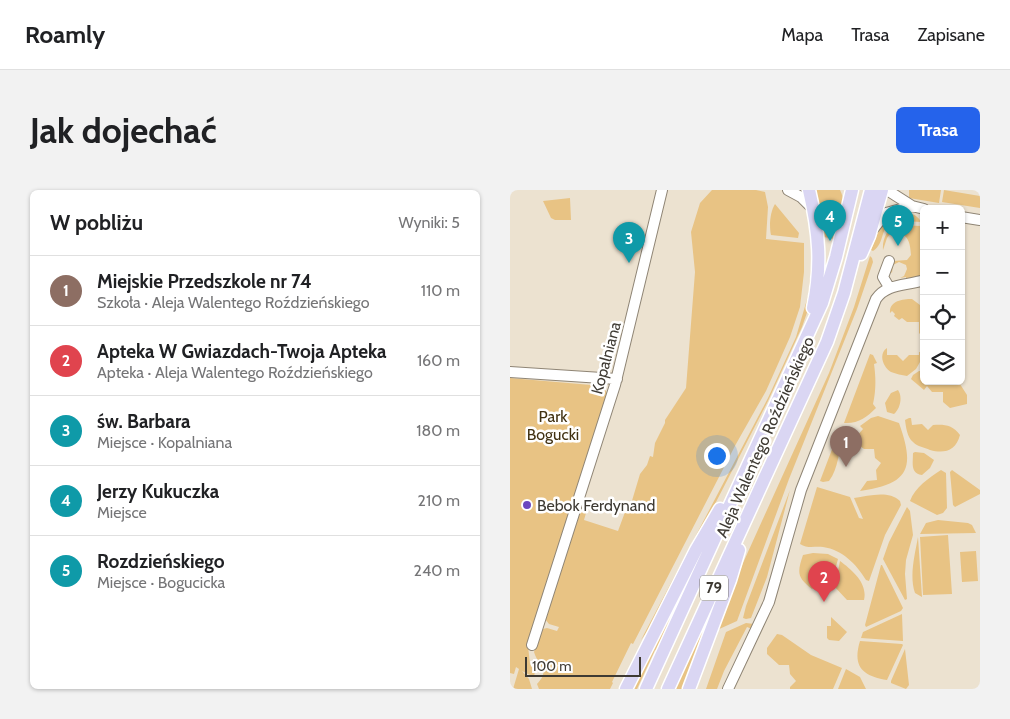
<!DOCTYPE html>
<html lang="pl">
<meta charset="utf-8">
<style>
body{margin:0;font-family:Cabin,sans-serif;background:#f2f2f2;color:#202124}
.controls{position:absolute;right:15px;top:15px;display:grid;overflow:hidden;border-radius:8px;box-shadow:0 1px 4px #0004}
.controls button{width:45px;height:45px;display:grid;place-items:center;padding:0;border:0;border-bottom:1px solid #e0e0e0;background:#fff;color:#202124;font:25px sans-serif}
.scale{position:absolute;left:15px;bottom:12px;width:116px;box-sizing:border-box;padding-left:5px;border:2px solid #3e3a33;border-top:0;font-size:14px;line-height:18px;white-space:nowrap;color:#3e3a33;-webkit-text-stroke:4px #fff;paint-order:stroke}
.you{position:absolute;left:206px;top:265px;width:18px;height:18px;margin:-12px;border:4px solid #fff;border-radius:50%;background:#1a73e8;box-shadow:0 0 0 8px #1a73e833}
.badge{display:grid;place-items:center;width:32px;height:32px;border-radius:50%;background:#2563eb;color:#fff;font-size:16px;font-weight:700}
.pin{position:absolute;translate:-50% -41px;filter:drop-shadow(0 1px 2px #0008)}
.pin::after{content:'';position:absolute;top:26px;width:18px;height:15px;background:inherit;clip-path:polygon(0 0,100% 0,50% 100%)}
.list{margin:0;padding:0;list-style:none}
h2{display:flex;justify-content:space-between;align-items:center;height:65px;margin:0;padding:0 20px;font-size:21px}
h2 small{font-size:16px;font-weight:400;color:#757577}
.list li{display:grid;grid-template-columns:32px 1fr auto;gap:15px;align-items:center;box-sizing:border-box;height:70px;padding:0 20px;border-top:1px solid #e0e0e0}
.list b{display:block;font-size:19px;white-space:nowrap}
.list p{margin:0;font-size:16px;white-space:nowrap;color:#757577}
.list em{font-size:16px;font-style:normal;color:#757577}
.icon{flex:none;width:28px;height:28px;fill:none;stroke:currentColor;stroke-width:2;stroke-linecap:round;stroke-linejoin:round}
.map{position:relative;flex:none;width:470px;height:499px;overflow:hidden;border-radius:8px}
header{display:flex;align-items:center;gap:30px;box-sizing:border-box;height:70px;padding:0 25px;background:#fff;border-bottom:1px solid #e0e0e0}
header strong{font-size:24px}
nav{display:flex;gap:28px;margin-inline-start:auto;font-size:18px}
.intro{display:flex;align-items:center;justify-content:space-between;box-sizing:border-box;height:120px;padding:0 30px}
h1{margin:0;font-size:35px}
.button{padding:12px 22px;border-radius:8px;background:#2563eb;color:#fff;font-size:18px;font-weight:700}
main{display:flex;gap:30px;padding:0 30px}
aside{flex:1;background:#fff;border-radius:8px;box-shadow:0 1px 4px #0004}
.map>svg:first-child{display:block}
</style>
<header>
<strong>Roamly</strong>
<nav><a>Mapa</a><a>Trasa</a><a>Zapisane</a></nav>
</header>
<div class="intro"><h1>Jak dojechać</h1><a class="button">Trasa</a></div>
<main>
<aside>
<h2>W pobliżu<small>Wyniki: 5</small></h2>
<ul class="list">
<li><span class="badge" style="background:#8d6e63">1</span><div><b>Miejskie Przedszkole nr 74</b><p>Szkoła · Aleja Walentego Roździeńskiego</p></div><em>110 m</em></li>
<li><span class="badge" style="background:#e0444e">2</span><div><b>Apteka W Gwiazdach-Twoja Apteka</b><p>Apteka · Aleja Walentego Roździeńskiego</p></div><em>160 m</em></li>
<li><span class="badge" style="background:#0f9aa8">3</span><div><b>św. Barbara</b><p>Miejsce · Kopalniana</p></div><em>180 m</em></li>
<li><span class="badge" style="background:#0f9aa8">4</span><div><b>Jerzy Kukuczka</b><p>Miejsce</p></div><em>210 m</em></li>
<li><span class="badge" style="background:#0f9aa8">5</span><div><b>Rozdzieńskiego</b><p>Miejsce · Bogucicka</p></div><em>240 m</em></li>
</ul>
</aside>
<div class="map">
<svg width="470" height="499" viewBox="0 0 470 499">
<rect width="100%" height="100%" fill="#ece2d0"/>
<path fill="#e8c384" d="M202 0H246L255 2 258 17 256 49 294 53V82L290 117 280 147 256 201 226 254 123 454 121 453 102 492 103 493 100 499H29L27 494C41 480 28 476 24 462L33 439 37 438 47 441 49 437 39 434 35 429 70 321 76 323 74 330 108 341 118 314H121L130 284 137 275 140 266 143 267 145 253 155 233V230L176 198 185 82 181 42 190 13Z
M304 0H330C338 14 328 35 324 49L314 47Z
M399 0H431L429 13 399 8Z
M434 0 470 6V18L432 12Z
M60 8 61 30H45L41 28 33 11Z
M265 14 289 43 288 48 261 45C259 36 260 22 265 14Z
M392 22C400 23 407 24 411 32 396 32 378 27 373 44 371 51 369 57 363 61L361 60 373 30Z
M388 35 411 36 414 82 408 87 396 89V87L390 88 394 86 397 79 396 75 389 72 383 75 382 83 380 81 383 71 397 70 401 65C400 51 398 41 380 44L377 48 373 60C372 50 377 37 388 35Z
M360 66 362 68 363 72 347 119 279 289 227 431 207 440 233 373 319 183 344 117Z
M303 70 300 114 292 137 258 211 154 413 144 432 131 450 258 208 286 147 298 106 302 71Z
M402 109 414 118V148L409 143V132H397L392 128 389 130 384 126 385 124 382 121 380 123C379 111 392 109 402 109Z
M377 158V165H387L393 171 399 165H409V162H414V165L406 179 397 186C392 185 386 184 381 182 373 177 368 164 377 158Z
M360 164 363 165 367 173 364 174C366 188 366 201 363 214L366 218C357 227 348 234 334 233Z
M409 181H414V191H448L457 205V214L440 218 433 212V202H422L417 196 414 200 401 189 403 185Z
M0 188 93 196 97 203V208L18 456 20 474 25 481 24 487 12 481 19 489 22 499H3L9 479 6 477 4 484 0 483Z
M388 200C393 207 390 219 384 224L377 222 375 213 381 203Z
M368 226 389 233C405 278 400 294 350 301L357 291 367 290 366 280 371 273 365 268 364 259H354L347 254 341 260 340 247 343 244 346 247 353 239 350 236 361 228Z
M399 228H401L402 235 412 234 418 240 423 235C434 234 443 235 450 245 446 261 434 264 420 260 414 257 408 257 403 252 397 247 396 237 395 230Z
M329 241 333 242 334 246C328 261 329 278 319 291L313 292 310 291Z
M405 262 414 263 424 270 420 278 412 285C400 283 403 273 403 263Z
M431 280 436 283 437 318 433 323 427 325 400 311C405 297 419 288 431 280Z
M442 280 470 300V304L445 317 443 315 440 282Z
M307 297 340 307 349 328 353 329 344 308C359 306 378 300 390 311L391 315 375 345 359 391 356 390C346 374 333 360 313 357 304 356 298 359 290 354Z
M280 300 257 387 241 428 236 429 233 428 236 416Z
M397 317 400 321 403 345 396 370 395 384 397 409 395 410 373 369 379 352Z
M428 330 458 333 462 335 466 343 410 344 416 333Z
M438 345 442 404 413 405 410 347Z
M408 347 412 407 405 403C399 386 405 364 408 347Z
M197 349 147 461 145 460 127 499H123L135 468Z
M466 361 468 391 452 392 450 362Z
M303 363 318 364 328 369 323 388 316 396 310 391 302 399C287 387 287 383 293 365Z
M330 371C342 380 358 393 354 410H337L323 395 326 391Z
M371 375H372L393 418 391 421 356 437 355 435Z
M211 395 174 499H164Z
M392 424 393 451 351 448 353 442Z
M321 427 337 442 329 451 319 450 317 448V436H321Z
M236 433 244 434 242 439 237 437 214 481 207 499H196L216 442Z
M267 444 272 445 301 465 332 478 323 499H280V497L286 491 280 484 279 475H269L257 464V458Z
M350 451 392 454 393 455 377 490C353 486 342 477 350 451Z
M395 459 399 495 396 499 381 493V491Z
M336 479 350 487 356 499H328Z"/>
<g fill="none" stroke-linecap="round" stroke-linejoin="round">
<g stroke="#8f8575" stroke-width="12">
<path id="minor" d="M278 0 291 7 303 19
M377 0 402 16 414 19
M451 27 470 30
M364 38 376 23 402 16
M379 71 373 87 379 97
M0 182 107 189
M22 455 105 195 152 0
M218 499 259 412 291 300 366 109C377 93 397 96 414 90"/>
</g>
<g stroke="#fff" stroke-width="15">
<path id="major" d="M299 0C309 42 312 75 303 118
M351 64 359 46 372 0
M116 499 186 360 210 319
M136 499 312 113 326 67 342 0
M158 499 317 152 334 103 361 0
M179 499 220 390 229 360"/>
</g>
<use href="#minor" stroke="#fff" stroke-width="10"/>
<use href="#major" stroke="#dad6f3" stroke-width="12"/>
</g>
<circle fill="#6b47c0" stroke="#fff" stroke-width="2" cx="17" cy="315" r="5"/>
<g text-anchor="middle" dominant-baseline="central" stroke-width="5" stroke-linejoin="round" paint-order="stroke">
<rect fill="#fff" stroke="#787570" stroke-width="1" x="190" y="385.5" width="28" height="25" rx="4"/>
<g font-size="15" font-weight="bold" fill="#3e3a33">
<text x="204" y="398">79</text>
</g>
<g font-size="16" fill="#3e3a33" stroke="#fff">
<text transform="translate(96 168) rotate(-75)">Kopalniana</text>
<text transform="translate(255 247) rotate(-66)">Aleja Walentego Roździeńskiego</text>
</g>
<g font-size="16" fill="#413112" stroke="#fff">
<text x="43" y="226">Park<tspan x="43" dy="18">Bogucki</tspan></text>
</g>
<g font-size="16" fill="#3e3a33" stroke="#fff" text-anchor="start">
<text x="27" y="315">Bebok Ferdynand</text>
</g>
</g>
</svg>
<div class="controls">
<button>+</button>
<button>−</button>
<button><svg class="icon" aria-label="locate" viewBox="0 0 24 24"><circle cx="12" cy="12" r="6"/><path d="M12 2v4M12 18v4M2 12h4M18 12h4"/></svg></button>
<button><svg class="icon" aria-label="layers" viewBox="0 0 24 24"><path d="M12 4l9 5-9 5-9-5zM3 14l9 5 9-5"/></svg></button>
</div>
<div class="scale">100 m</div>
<div class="you"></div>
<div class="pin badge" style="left:336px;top:277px;background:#8d6e63">1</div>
<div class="pin badge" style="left:314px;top:412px;background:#e0444e">2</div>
<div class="pin badge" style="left:119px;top:73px;background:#0f9aa8">3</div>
<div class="pin badge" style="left:320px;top:51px;background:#0f9aa8">4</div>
<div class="pin badge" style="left:388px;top:56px;background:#0f9aa8">5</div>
</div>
</main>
